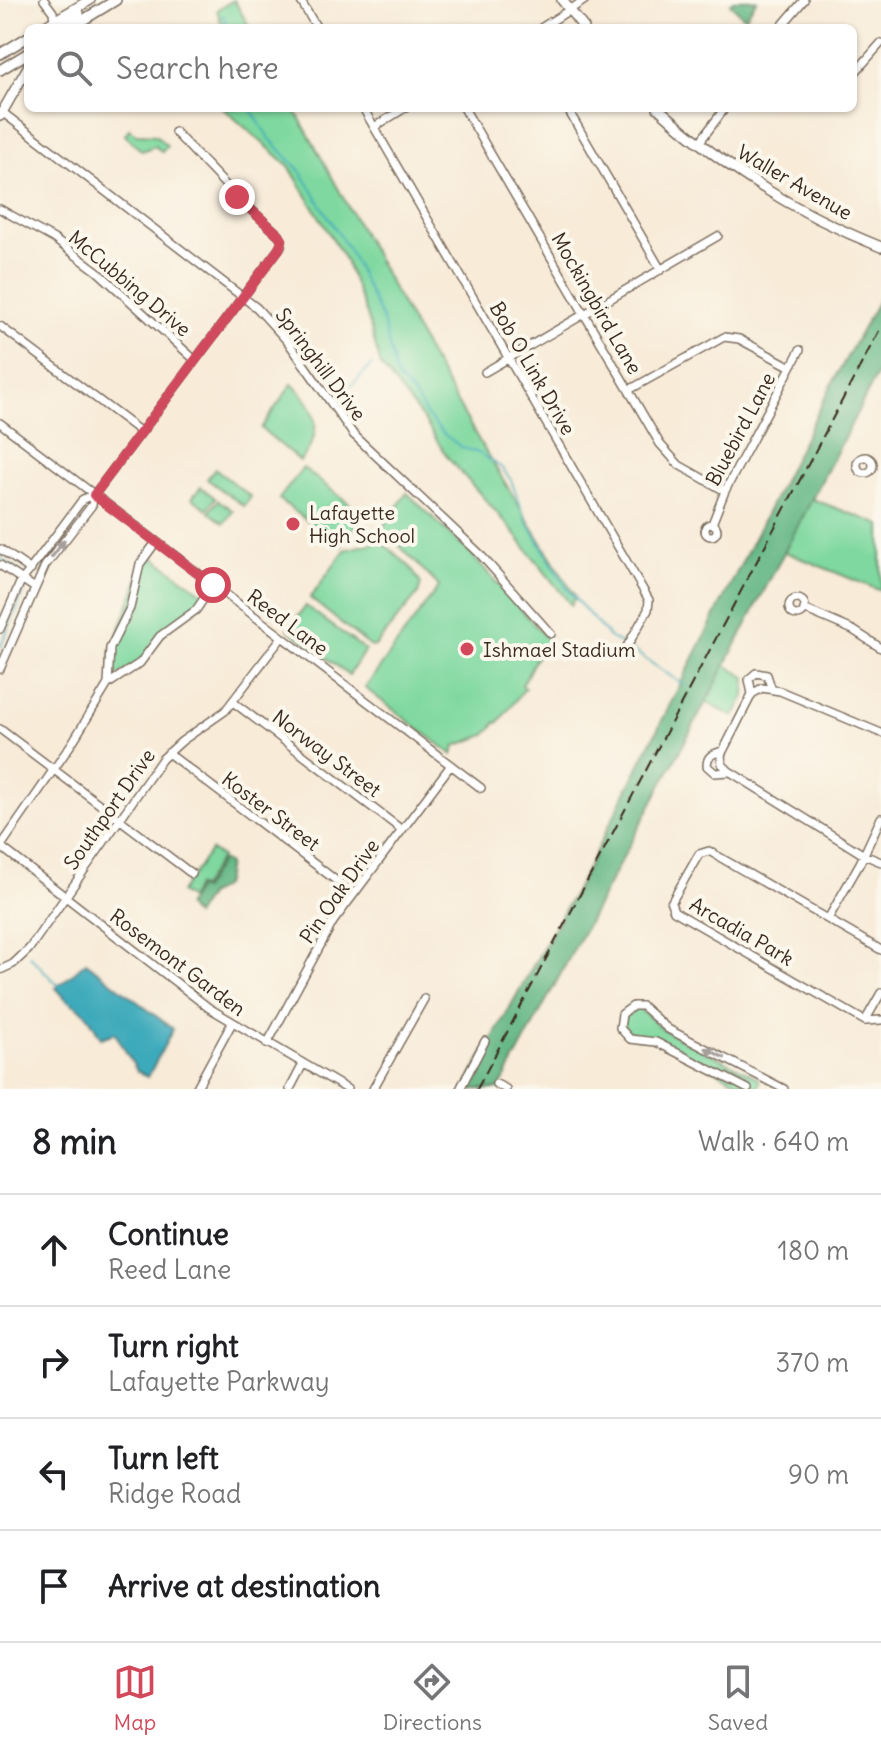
<!DOCTYPE html>
<meta charset="utf-8">
<style>
body{margin:0;font-family:Delius,sans-serif;background:#f2f2f2;color:#202124}
.stop{position:absolute;width:24px;height:24px;margin:-18px;border:6px solid #d1495b;border-radius:50%;background:#fff}
.stop.end{background:#d1495b;border-color:#fff;box-shadow:0 2px 8px #0008}
.list{margin:0;padding:0;list-style:none}
h2{display:flex;justify-content:space-between;align-items:center;height:104px;margin:0;padding:0 32px;font-size:34px}
h2 small{font-size:26px;font-weight:400;color:#757577}
.list li{display:grid;grid-template-columns:52px 1fr auto;gap:24px;align-items:center;box-sizing:border-box;height:112px;padding:0 32px;border-top:2px solid #e0e0e0}
.list b{display:block;font-size:30px;white-space:nowrap}
.list p{margin:0;font-size:26px;white-space:nowrap;color:#757577}
.list em{font-size:26px;font-style:normal;color:#757577}
.icon{flex:none;width:44px;height:44px;fill:none;stroke:currentColor;stroke-width:2;stroke-linecap:round;stroke-linejoin:round}
.map{position:relative;flex:none;width:881px;height:1089px;overflow:hidden}
.search{position:absolute;background:#fff;box-shadow:0 2px 6px #0004;left:24px;right:24px;top:24px;height:88px;display:flex;align-items:center;gap:20px;box-sizing:border-box;padding:0 28px;border-radius:12px;color:#757577;font-size:30px}
.sheet{height:552px;background:#fff}
nav{display:flex;justify-content:space-around;align-items:center;box-sizing:border-box;height:112px;border-top:2px solid #e0e0e0;background:#fff;font-size:22px;color:#757577}
nav a{display:grid;justify-items:center;gap:4px}
nav .on{color:#d1495b}
.map>svg:first-child{display:block}
</style>
<div class="map">
<svg width="881" height="1089" viewBox="0 0 881 1089">
<rect width="100%" height="100%" fill="#fbf7ec"/>
<filter id="ink" filterUnits="userSpaceOnUse"><feTurbulence type="fractalNoise" baseFrequency=".0125" numOctaves="2"/><feDisplacementMap in="SourceGraphic" scale="16" xChannelSelector="R" yChannelSelector="G"/><feConvolveMatrix kernelMatrix="1 2 1 2 8 2 1 2 1" color-interpolation-filters="sRGB"/></filter>
<filter id="wash" filterUnits="userSpaceOnUse"><feTurbulence type="fractalNoise" baseFrequency=".006" numOctaves="4" result="noise"/><feDisplacementMap in="SourceGraphic" scale="32" xChannelSelector="R" yChannelSelector="G"/><feGaussianBlur stdDeviation="1.8" result="paint"/><feColorMatrix in="noise" values="0 0 0 0 0 0 0 0 0 0 0 0 0 0 0 0 0 1.4 0 .05"/><feComposite in="paint" operator="in"/></filter>
<g filter="url(#wash)">
<rect width="100%" height="100%" fill="#f8ebd8"/>
<path fill="#7ed89f" stroke="#5c815e" stroke-width="2" d="M234 0 250 28H223L217 10Z
M223 108H294L429 354 481 444 575 596 571 605 507 524 448 458 424 420 381 366 367 315 345 260 289 166Z
M129 129 136 134 156 135 167 146 162 152 155 146 142 151 125 135Z
M292 384C318 407 324 433 300 461L261 428Z
M303 468 364 515 340 546 279 499Z
M215 469 251 497 244 506 207 479Z
M201 487 215 498 207 509 192 498Z
M407 493 472 555 549 641 536 658 522 685 525 688 498 723 496 722 486 735 455 746 453 755 365 688 439 586 382 528Z
M812 499 881 525V591L783 551Z
M218 500 233 511 224 523 209 512Z
M381 541 410 567 421 584 418 594 375 646 371 647 310 598 345 550Z
M148 553 207 596 202 603 165 632 143 661 111 679V653Z
M306 606 365 650 349 675 288 629Z
M725 665 746 677 745 696 734 717 706 702Z
M211 850 221 857 201 888 196 886 189 899 180 892Z
M639 1008 662 1029 757 1077 760 1080 759 1086 751 1089 655 1039 635 1038 623 1026 625 1014Z"/>
<path fill="#66b886" stroke="#507152" stroke-width="2" d="M733 0H757L745 18 730 4Z
M881 295V367L706 702 499 1089H464L584 875 832 384Z
M221 860 228 864C224 883 229 886 209 894L195 916 186 906 197 888 202 890Z"/>
<path fill="#3caabb" stroke="#3c6a6c" stroke-width="2" d="M86 962 173 1029 148 1077 137 1071 115 1033 101 1038 86 1013 67 1000 56 988Z"/>
<g fill="none" stroke-linecap="round" stroke-linejoin="round">
<path stroke="#3caabb" stroke-width="2" d="M223 15 228 28
M250 108 269 138 301 172 351 254 383 321 397 378 414 395 427 416 445 435 461 447 481 454 502 468 511 480 525 518 567 589 609 637 623 645
M351 386 372 365
M0 558 21 572
M0 648 26 587
M629 648 684 685
M29 955 60 987"/>
</g>
</g>
<g filter="url(#ink)">
<g fill="none" stroke-linecap="round" stroke-linejoin="round">
<g stroke="#7d6e5f" stroke-width="10">
<path id="minor" d="M44 0 53 12 54 21
M300 0 317 28
M541 28 585 0
M780 28 804 0
M853 75 881 43
M363 108 649 600 648 610 622 655
M464 108 660 444 679 465 725 491
M567 108 661 270
M2 112 257 308 288 342 353 434 479 553 551 634
M374 127 405 108
M699 143 725 108
M0 209 54 239 97 271 195 360
M0 326 141 432
M485 372 718 236
M629 390 724 337 739 339 791 367
M0 423 481 788
M857 465a8 8 0 1 1 16 0a8 8 0 1 1-16 0Z
M705 530a6 6 0 1 1 12 0a6 6 0 1 1-12 0Z
M712 524 725 491 800 350
M0 549 31 570
M0 565 35 588
M789 607a8 8 0 1 1 16 0a8 8 0 1 1-16 0Z
M804 609 853 630 881 648
M0 629 20 583 83 499 94 495
M0 669 45 566 92 505 94 495 281 246 282 240 279 235 237 197 175 132
M108 684 140 663 160 636 196 610 213 585
M752 694 749 679 756 673 767 675 771 687
M233 702 402 830
M0 729 192 874
M881 733 780 691 762 688 752 694 721 755 722 764 729 771 864 855 881 862
M722 751C712 754 707 756 707 766L715 773 729 772
M168 753 354 894
M0 846 209 1008 347 1089
M1 846 72 743 108 684 110 648 130 608 140 564 156 542
M828 919 860 863 881 818
M881 950 709 851 699 854 671 903 674 911 865 1021 881 1020
M0 970 13 964 29 949 162 759 182 741 225 711 282 637
M865 1021 881 993
M267 1044 333 922 451 765
M496 1084 506 1089
M196 1089 232 1023
M290 1089 303 1064
M373 1089 424 999
M460 1089 485 1041
M748 1089 656 1042 630 1039 620 1028 622 1014 633 1006H642L668 1029 784 1089"/>
</g>
<g stroke="#7d6e5f" stroke-width="12">
<path id="major" d="M562 0 584 28
M42 28 90 0
M55 28 79 13
M70 28 116 0
M0 54 28 37
M0 70 28 53
M658 108C724 168 798 214 881 247
M0 116 28 67"/>
</g>
<use href="#minor" stroke="#fff" stroke-width="7"/>
<use href="#major" stroke="#fff" stroke-width="9"/>
<path stroke="#3b2a1e" stroke-width="2" stroke-dasharray="12 6" stroke-linecap="butt" d="M477 1089 881 327"/>
</g>
<defs><path id="oneway-solid" d="M-6-.8H1V-3.2L6.5 0L1 3.2V.8H-6Z" transform="scale(2)"/></defs>
<g fill="#a79f9a">
<use href="#oneway-solid" transform="translate(58 549) rotate(-53)"/>
<use href="#oneway-solid" transform="translate(715 1053) rotate(-153)"/>
</g>
</g>
<g fill="none" stroke-linecap="round" stroke-linejoin="round" filter="url(#ink)">
<path stroke="#d1495b" stroke-width="10" d="M213 585 94 495 279 249 282 240 279 235 237 197"/>
</g>
<g fill="#d1495b" stroke="#fbf7ec" stroke-width="3">
<circle cx="293" cy="524" r="8"/>
<circle cx="467" cy="649" r="8"/>
</g>
<g text-anchor="middle" dominant-baseline="central" stroke-width="8" stroke-linejoin="round" paint-order="stroke">
<g font-size="20" fill="#3b2a1e" stroke="#fbf7ec">
<text transform="translate(795 182) rotate(30)">Waller Avenue</text>
<text transform="translate(130 283) rotate(40)">McCubbing Drive</text>
<text transform="translate(597 303) rotate(60)">Mockingbird Lane</text>
<text transform="translate(321 364) rotate(53)">Springhill Drive</text>
<text transform="translate(533 368) rotate(60)">Bob O Link Drive</text>
<text transform="translate(740 429) rotate(-62)">Bluebird Lane</text>
<text transform="translate(288 622) rotate(37)">Reed Lane</text>
<text transform="translate(327 753) rotate(37)">Norway Street</text>
<text transform="translate(109 809) rotate(-55)">Southport Drive</text>
<text transform="translate(271 811) rotate(37)">Koster Street</text>
<text transform="translate(339 891) rotate(-55)">Pin Oak Drive</text>
<text transform="translate(742 931) rotate(30)">Arcadia Park</text>
<text transform="translate(178 962) rotate(37)">Rosemont Garden</text>
</g>
<g font-size="20" fill="#3b2a1e" stroke="#fbf7ec" text-anchor="start">
<text x="309" y="512">Lafayette<tspan x="309" dy="23">High School</tspan></text>
<text x="483" y="649">Ishmael Stadium</text>
</g>
</g>
</svg>
<div class="stop" style="left:213px;top:585px"></div>
<div class="stop end" style="left:237px;top:197px"></div>
<div class="search"><svg class="icon" aria-label="search" viewBox="0 0 24 24"><circle cx="10" cy="10" r="6"/><path d="M15 15l6 6"/></svg>Search here</div>
</div>
<section class="sheet">
<h2>8 min<small>Walk · 640 m</small></h2>
<ul class="list">
<li><svg class="icon" aria-label="ahead" viewBox="0 0 24 24"><path d="M12 20V5M6 11l6-6 6 6"/></svg><div><b>Continue</b><p>Reed Lane</p></div><em>180 m</em></li>
<li><svg class="icon" aria-label="right" viewBox="0 0 24 24"><path d="M7 20v-9h11M14 6l5 5-5 5"/></svg><div><b>Turn right</b><p>Lafayette Parkway</p></div><em>370 m</em></li>
<li><svg class="icon" aria-label="left" viewBox="0 0 24 24"><path d="M17 20v-9H6M10 6l-5 5 5 5"/></svg><div><b>Turn left</b><p>Ridge Road</p></div><em>90 m</em></li>
<li><svg class="icon" aria-label="arrive" viewBox="0 0 24 24"><path d="M6 21V4h12l-3 4 3 4H6"/></svg><div><b>Arrive at destination</b></div></li>
</ul>
</section>
<nav>
<a class="on"><svg class="icon" aria-label="map" viewBox="0 0 24 24"><path d="M3 6l6-2 6 2 6-2v14l-6 2-6-2-6 2zM9 4v14M15 6v14"/></svg>Map</a>
<a><svg class="icon" aria-label="directions" viewBox="0 0 24 24"><path d="M12 3l9 9-9 9-9-9zM9 14v-3h6M13 9l2 2-2 2"/></svg>Directions</a>
<a><svg class="icon" aria-label="saved" viewBox="0 0 24 24"><path d="M7 4h10v16l-5-4-5 4z"/></svg>Saved</a>
</nav>
